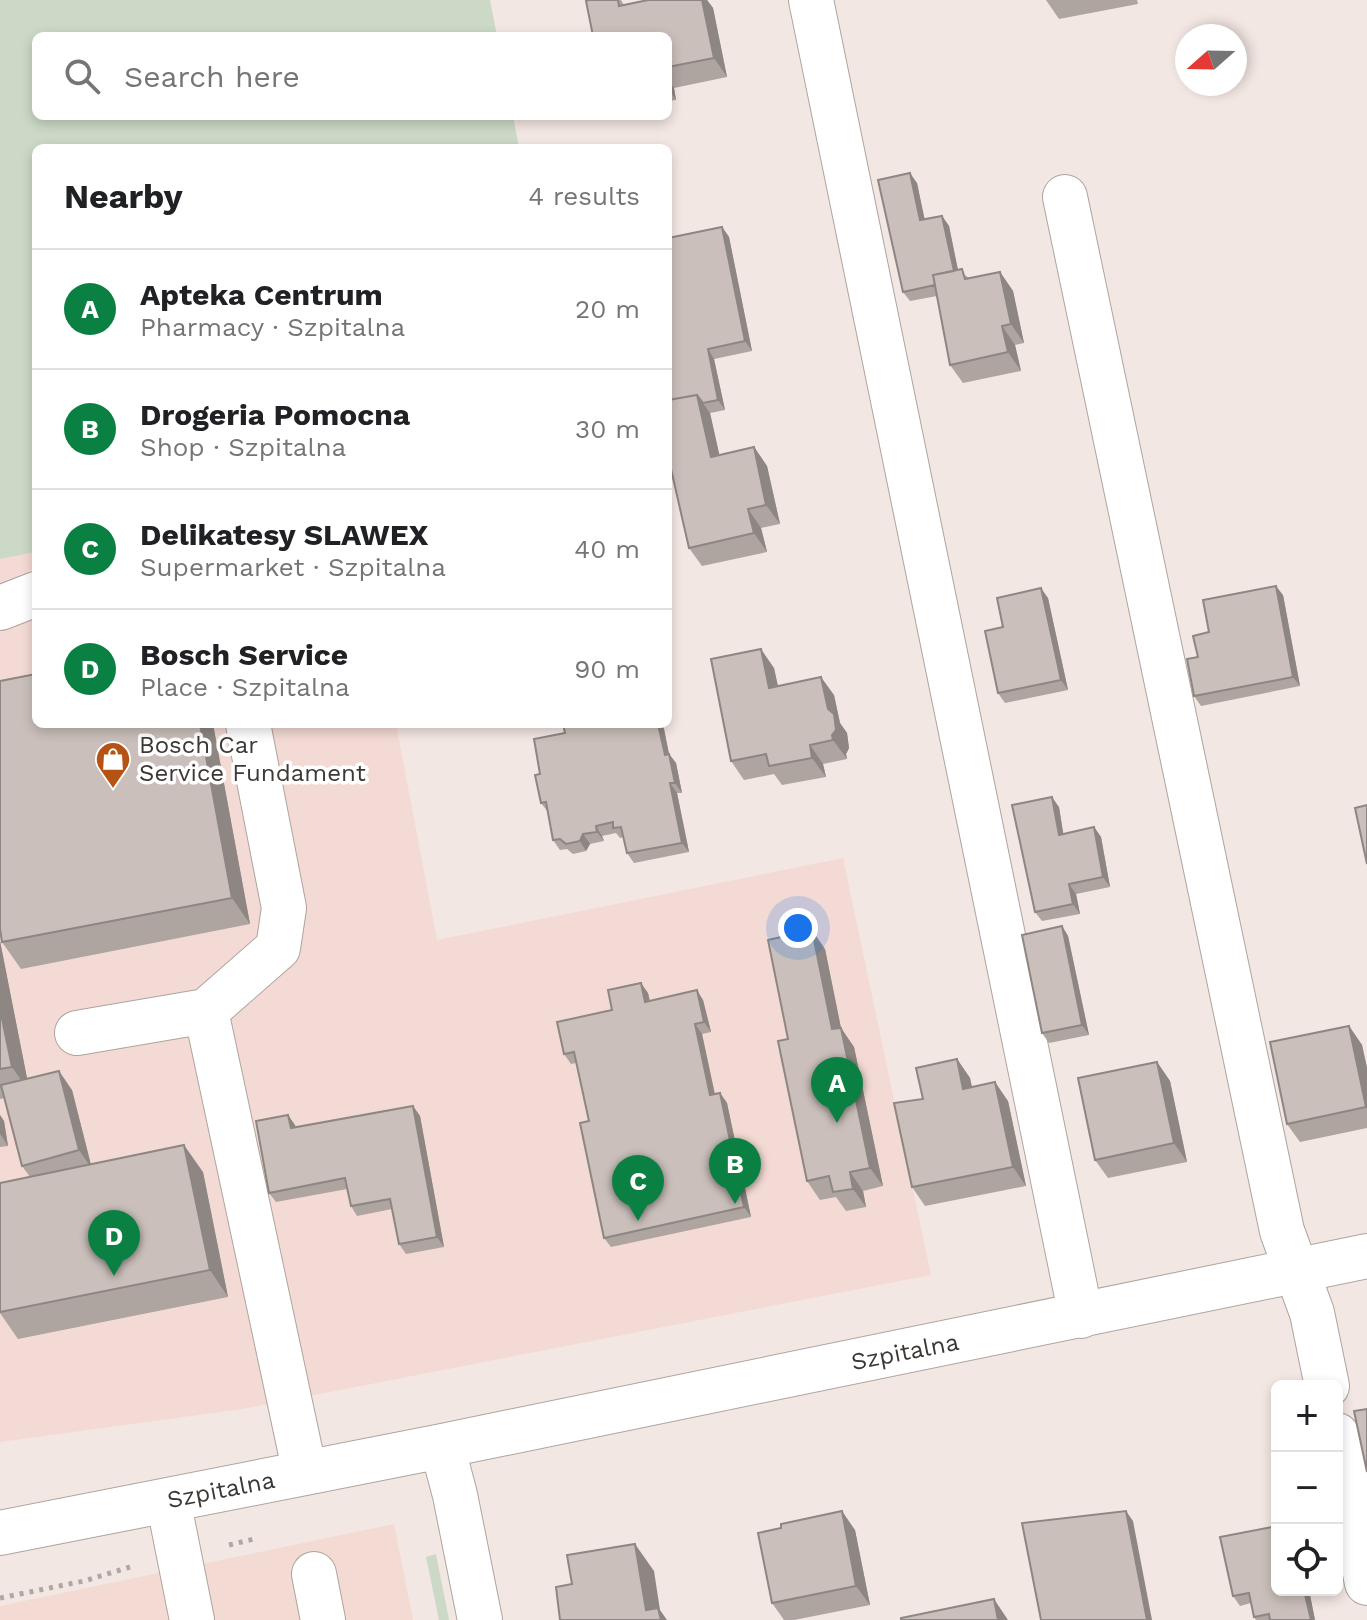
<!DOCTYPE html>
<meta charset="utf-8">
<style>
body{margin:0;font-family:"Work Sans",sans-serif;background:#f2f2f2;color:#202124}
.controls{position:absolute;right:24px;bottom:24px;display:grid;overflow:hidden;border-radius:12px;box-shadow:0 4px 12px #0003}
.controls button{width:72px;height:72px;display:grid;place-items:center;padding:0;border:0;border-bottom:2px solid #e0e0e0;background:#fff;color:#202124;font:40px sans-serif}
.compass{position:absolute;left:1175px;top:24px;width:72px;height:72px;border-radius:50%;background:#fff;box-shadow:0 4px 12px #0003;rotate:250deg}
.you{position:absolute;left:798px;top:928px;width:28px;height:28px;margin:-20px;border:6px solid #fff;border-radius:50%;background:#1a73e8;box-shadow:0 0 0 12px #1a73e833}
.badge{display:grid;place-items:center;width:52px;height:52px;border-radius:50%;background:#0b8043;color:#fff;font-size:26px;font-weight:700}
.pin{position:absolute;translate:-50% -66px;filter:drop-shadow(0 2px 4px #0008)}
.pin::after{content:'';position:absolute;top:42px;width:28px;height:24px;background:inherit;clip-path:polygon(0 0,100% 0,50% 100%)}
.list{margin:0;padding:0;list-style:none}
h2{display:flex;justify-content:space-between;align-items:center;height:104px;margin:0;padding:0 32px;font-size:34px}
h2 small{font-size:26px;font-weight:400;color:#757577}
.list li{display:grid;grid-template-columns:52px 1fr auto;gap:24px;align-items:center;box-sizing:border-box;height:120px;padding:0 32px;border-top:2px solid #e0e0e0}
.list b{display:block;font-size:30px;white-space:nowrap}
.list p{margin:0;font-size:26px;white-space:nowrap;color:#757577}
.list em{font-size:26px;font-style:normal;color:#757577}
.icon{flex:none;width:44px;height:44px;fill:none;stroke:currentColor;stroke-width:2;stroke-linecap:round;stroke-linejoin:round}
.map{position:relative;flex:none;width:1367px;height:1620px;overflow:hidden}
.search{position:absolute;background:#fff;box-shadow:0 4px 12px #0003;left:32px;top:32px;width:640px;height:88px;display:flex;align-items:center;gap:20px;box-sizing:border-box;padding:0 28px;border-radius:12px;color:#757577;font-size:30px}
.panel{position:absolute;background:#fff;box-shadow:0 4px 12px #0003;left:32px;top:144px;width:640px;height:584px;border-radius:12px}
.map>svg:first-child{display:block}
</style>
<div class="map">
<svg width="1367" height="1620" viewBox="0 0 1367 1620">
<rect width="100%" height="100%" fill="#f3e7e3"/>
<path fill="#f4dad4" d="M36 552V724H396L437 940 843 858 931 1275 242 1409 0 1442V559Z"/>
<path fill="#f3dad2" d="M394 1524 413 1620H0V1606Z"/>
<path fill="#ccd9c6" d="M0 0H490L497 36H36V116H513L519 148H36V552L0 559Z
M436 1554 449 1620H439L426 1557Z"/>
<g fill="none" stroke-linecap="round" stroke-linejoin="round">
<g stroke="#aea49f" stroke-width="46">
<path id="minor" d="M811 0 1081 1316
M1065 197 1282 1231 1312 1313 1327 1386
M0 608 36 594
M206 1011 278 948 284 908 248 724
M77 1033 206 1011 305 1473
M1337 1435 1367 1583
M442 1446 455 1495 480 1620
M168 1500 192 1620
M0 1533 442 1446 1367 1256
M314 1574 323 1620"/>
</g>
<path stroke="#b0a7a4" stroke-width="5" stroke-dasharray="4 6" stroke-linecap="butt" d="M229 1545 258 1538
M0 1598 84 1581 130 1567"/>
<use href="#minor" stroke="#fff" stroke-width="44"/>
</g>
<path fill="#aea4a0" d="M589 0H621L624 5 648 0H707L713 8 727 77 674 88 676 100 668 101V36Z
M1046 0H1137L1138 4 1059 19Z
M917 183 924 219 942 216 949 226 958 270 969 278 1000 272 1013 291 1024 343 1015 345 1021 371 963 383 950 365 937 296 910 301 903 292Z
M722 227 729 237 752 351 714 359 725 410 710 413 719 455 754 447 767 466 780 524 761 528 767 552 702 566 689 548 671 467 668 468V238Z
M1283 595 1300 686 1201 706 1194 696 1198 657 1209 632Z
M1048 598 1068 690 1005 703 998 693 1003 627Z
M774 668 778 686 834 695 840 723 847 733 849 748 846 754 847 759 823 764 826 777 782 785 774 774 744 780 731 761Z
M36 724H213L250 924 21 969 2 942Z
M563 724H663L669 754 676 763 682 793H677L689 852 634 863 627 853 624 837 620 838 616 833 602 836 604 841 590 844 586 851 573 854 567 849 560 850 553 840 548 812 541 803 540 774 565 733Z
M1059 807 1063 834 1094 827 1101 837 1110 887 1076 894 1080 914 1042 921 1035 912Z
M1062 926 1068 936 1089 1035 1049 1043 1042 1033Z
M0 941 27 1079 72 1090 91 1165 203 1172 228 1297 18 1339 0 1313V1183L30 1177 22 1166 5 1098 0 1099Z
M825 949 841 1028 854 1047 883 1186 863 1191 866 1207 846 1211 836 1197 820 1200 807 1181 788 1039Z
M648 993 650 1001 703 1000 711 1032 702 1034 715 1094 720 1093 727 1103 751 1217 611 1247 604 1238 589 1121 576 1063 571 1064 564 1054 612 1010Z
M1349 1026 1362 1045 1367 1068V1128L1300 1142 1287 1124Z
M957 1059 970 1078 972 1087 1008 1101 1026 1186 925 1206 912 1187 923 1099Z
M1157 1062 1170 1081 1187 1162 1108 1178 1095 1160Z
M413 1106 420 1116 444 1247 406 1254 399 1244 392 1209 357 1216 351 1206 347 1189 276 1202 269 1193 288 1115 296 1127Z
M0 1115 4 1121 8 1146 0 1147Z
M855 1530 870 1605 794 1620H784L772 1603Z
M1220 1537 1277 1590H1309L1315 1620H1256L1254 1617 1251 1603 1240 1606 1233 1596Z"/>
<path fill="#8d8682" d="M702 0H707L713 8 727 77 714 58Z
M668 80 674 88 676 100 668 88Z
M910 173 917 183 927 230 920 220Z
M942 216 949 226 962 290 956 280Z
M722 227 729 237 752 351 745 341Z
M1000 272 1013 291 1024 343 1011 324Z
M1002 326 1015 345 1021 371 1008 352Z
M708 349 714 359 725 410 718 400Z
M697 395 710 413 724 475 711 457Z
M754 447 767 466 780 524 766 505Z
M748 509 761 528 767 552 754 533Z
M1276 586 1283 595 1300 686 1293 677Z
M1041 588 1048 598 1068 690 1061 680Z
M761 649 774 668 782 706 769 688Z
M821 677 834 695 840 723 847 733 849 748 846 754 847 759 833 740Z
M200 724H213L250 924 232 898Z
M658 724H663L669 754 676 763 682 793 675 783 665 755Z
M810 745 823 764 826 777 812 758Z
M670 783 677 793 689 852 682 843Z
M1052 797 1059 807 1065 844 1059 835Z
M596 826 602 836 604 841 597 832Z
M1094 827 1101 837 1110 887 1103 877Z
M583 834 590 844 586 851 580 841Z
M1069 884 1076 894 1080 914 1073 904Z
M1062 926 1068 936 1089 1035 1082 1025Z
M812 930 825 949 845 1048 832 1029Z
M0 941 30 1093 12 1067 0 1009Z
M641 983 648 993 652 1012 645 1002Z
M697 990 703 1000 711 1032 704 1022Z
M695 1024 702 1034 717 1105 710 1095Z
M1349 1026 1362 1045 1367 1068V1109Z
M841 1028 854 1047 883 1186 870 1168Z
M957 1059 970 1078 976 1108 963 1089Z
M1157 1062 1170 1081 1187 1162 1174 1143Z
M59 1071 72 1090 92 1169 79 1150Z
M995 1082 1008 1101 1026 1186 1013 1167Z
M720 1093 727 1103 751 1217 744 1207Z
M413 1106 420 1116 444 1247 437 1237Z
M0 1115 4 1121 8 1146 0 1134Z
M288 1115 295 1125 298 1138 291 1128Z
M184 1145 203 1172 228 1297 210 1270Z
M850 1172 863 1191 866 1207 853 1189Z
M842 1511 855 1530 870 1605 856 1586Z
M1126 1511 1133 1521 1152 1620H1147Z
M635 1544 654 1571 660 1610 667 1620H652L646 1610Z
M1304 1590H1309L1315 1620H1311Z
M994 1599 1008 1620H998Z"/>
<path fill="#cabfba" stroke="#8d8682" stroke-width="2" d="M589 0H618L619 6 648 0H702L714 58 668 67V36H593L586 1Z
M910 173 920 220 942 216 954 271 933 275 935 285 903 292 878 180Z
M722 227 745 341 708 349 718 400 703 403 697 395 668 400V238Z
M962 269 965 279 1000 272 1011 324 1002 326 1008 352 950 365 933 275Z
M697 395 711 457 754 447 766 505 748 509 754 533 689 548 668 456V400Z
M1276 586 1293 677 1194 696 1187 659 1198 657 1193 636 1209 632 1203 600Z
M1041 588 1061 680 998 693 985 631 1003 627 997 598Z
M761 649 769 688 821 677 828 709 834 714 836 730 832 735 833 740 810 745 812 758 769 766 766 754 731 761 711 659Z
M36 674V724H200L232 898 2 942 0 929V681Z
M563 724H658L665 755 669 754 675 783H670L682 843 627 853 621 827 613 828V822L596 826 597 832 583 834 580 841 566 844 560 839 553 840 546 802 541 803 535 775 540 774 534 739 565 733Z
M1052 797 1059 835 1094 827 1103 877 1069 884 1073 904 1035 912 1012 805Z
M1367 805V864L1355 808Z
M1062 926 1082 1025 1042 1033 1022 935Z
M812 930 832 1029 841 1028 870 1168 850 1172 853 1189 833 1192 829 1176 807 1181 778 1041 788 1039 768 940Z
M641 983 645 1002 697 990 704 1022 695 1024 710 1095 720 1093 744 1207 604 1238 580 1123 589 1121 574 1052 564 1054 557 1022 612 1010 608 990Z
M0 1009 12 1067 0 1069Z
M1349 1026 1366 1107 1287 1124 1270 1042Z
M957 1059 963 1089 995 1082 1013 1167 912 1187 894 1103 923 1099 916 1068Z
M1157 1062 1174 1143 1095 1160 1078 1078Z
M59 1071 79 1150 22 1166 1 1085Z
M413 1106 437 1237 399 1244 390 1199 351 1206 345 1178 269 1193 256 1121 288 1115 291 1128Z
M184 1145 210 1270 0 1312V1183Z
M1367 1409V1472L1354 1411Z
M842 1511 856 1586 772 1603 758 1533 781 1528V1524Z
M1126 1511 1147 1620H1041L1022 1523Z
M1277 1526V1590H1304L1311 1620H1270L1269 1614 1254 1617 1249 1593 1233 1596 1220 1537Z
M635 1544 646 1610 658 1608 661 1620H560L556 1587 572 1584 567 1555Z
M994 1599 998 1620H901V1618Z"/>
<defs>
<g id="shop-pin" transform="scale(1.8)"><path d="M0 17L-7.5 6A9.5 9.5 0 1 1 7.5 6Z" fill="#b45313" stroke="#fff"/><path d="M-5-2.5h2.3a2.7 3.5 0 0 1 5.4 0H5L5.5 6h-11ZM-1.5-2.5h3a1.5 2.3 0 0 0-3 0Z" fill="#fff"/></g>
</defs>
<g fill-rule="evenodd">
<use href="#shop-pin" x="113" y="759"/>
</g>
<g text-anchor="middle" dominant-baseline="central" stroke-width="7" stroke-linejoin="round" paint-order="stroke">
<g font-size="24" fill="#3c3836" stroke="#fff" text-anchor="start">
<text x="139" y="745">Bosch Car<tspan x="139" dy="28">Service Fundament</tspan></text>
</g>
<g font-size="24" fill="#3c3836" stroke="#fff">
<text transform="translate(905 1352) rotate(-11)">Szpitalna</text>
<text transform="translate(221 1490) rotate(-11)">Szpitalna</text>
</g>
</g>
</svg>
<div class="controls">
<button>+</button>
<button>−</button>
<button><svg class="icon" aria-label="locate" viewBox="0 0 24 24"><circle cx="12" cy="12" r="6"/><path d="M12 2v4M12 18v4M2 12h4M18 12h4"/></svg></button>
</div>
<svg class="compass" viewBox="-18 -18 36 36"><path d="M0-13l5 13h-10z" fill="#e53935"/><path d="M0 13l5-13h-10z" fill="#757577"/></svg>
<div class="you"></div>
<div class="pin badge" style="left:837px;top:1123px">A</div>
<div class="pin badge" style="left:735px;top:1204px">B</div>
<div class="pin badge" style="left:638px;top:1221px">C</div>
<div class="pin badge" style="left:114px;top:1276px">D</div>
<div class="search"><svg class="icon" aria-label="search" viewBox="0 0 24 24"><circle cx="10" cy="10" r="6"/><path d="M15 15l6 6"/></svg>Search here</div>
<section class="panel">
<h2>Nearby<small>4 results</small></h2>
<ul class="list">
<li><span class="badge">A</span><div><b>Apteka Centrum</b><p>Pharmacy · Szpitalna</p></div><em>20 m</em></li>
<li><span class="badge">B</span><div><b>Drogeria Pomocna</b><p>Shop · Szpitalna</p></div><em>30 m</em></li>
<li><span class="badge">C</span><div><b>Delikatesy SLAWEX</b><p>Supermarket · Szpitalna</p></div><em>40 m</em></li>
<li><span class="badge">D</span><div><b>Bosch Service</b><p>Place · Szpitalna</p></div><em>90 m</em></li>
</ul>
</section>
</div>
